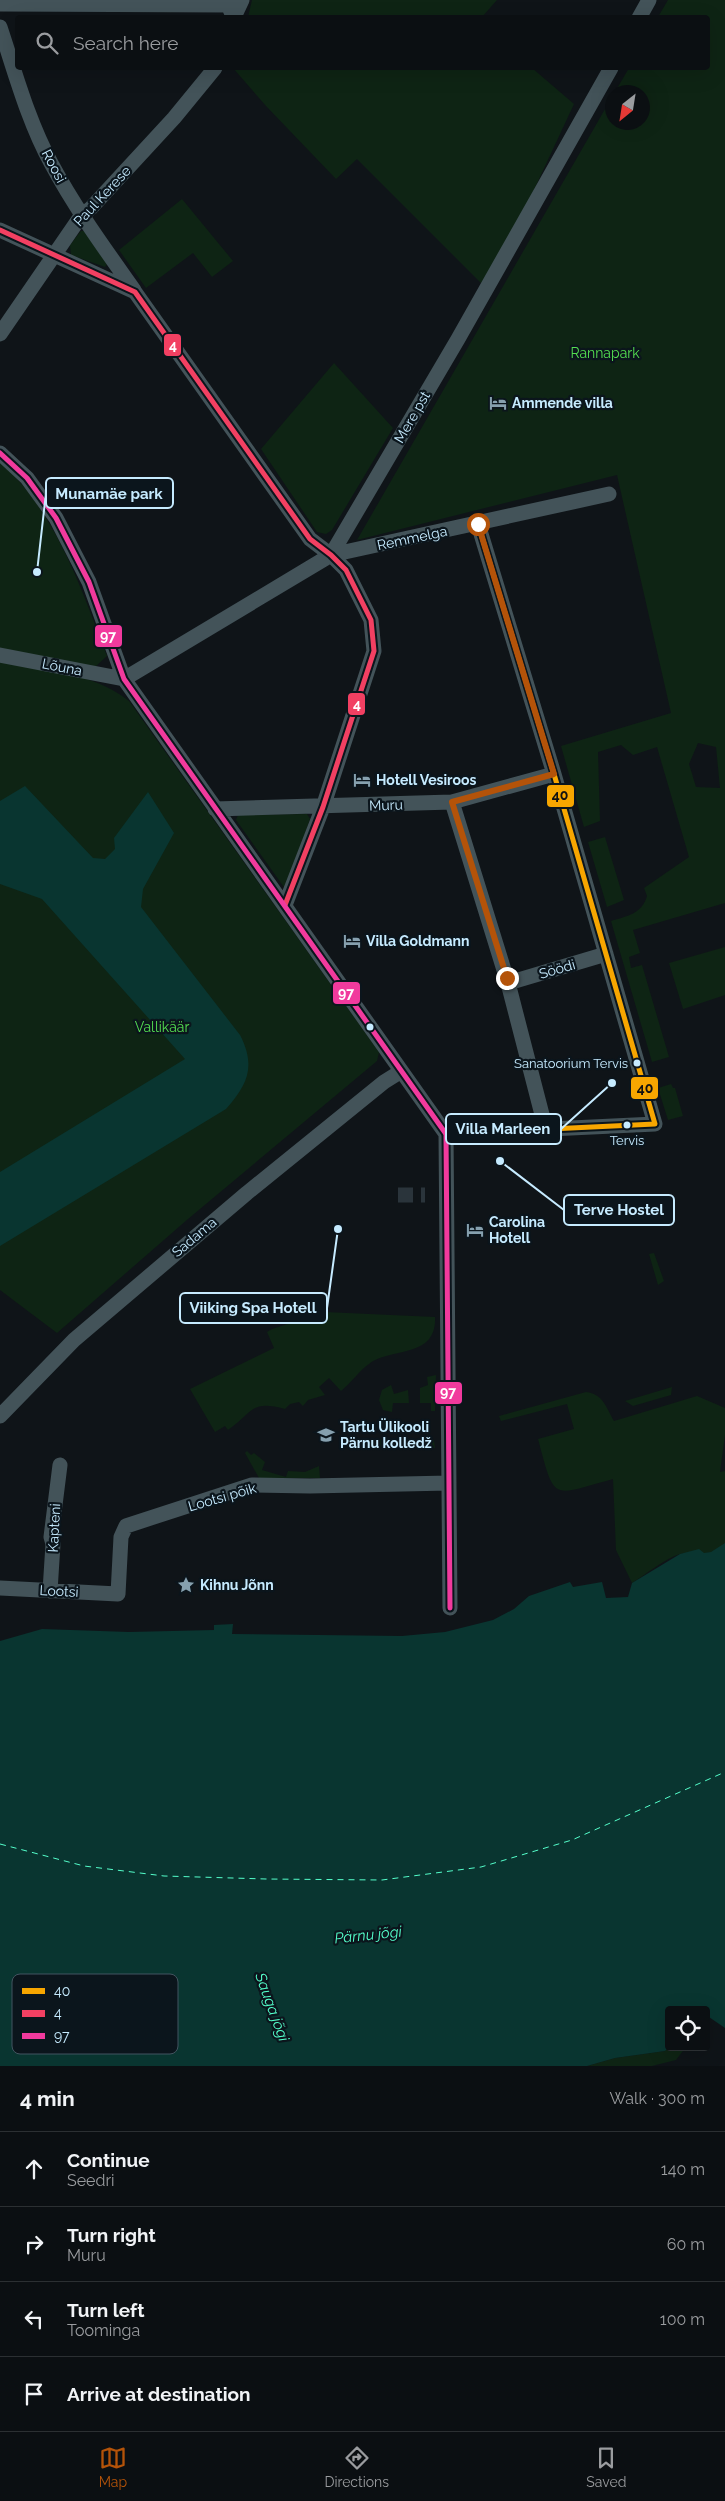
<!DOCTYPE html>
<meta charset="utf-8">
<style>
body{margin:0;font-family:Raleway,sans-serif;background:#191d20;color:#f1f3f6}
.controls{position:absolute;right:15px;bottom:15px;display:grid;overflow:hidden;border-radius:5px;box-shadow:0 5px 20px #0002}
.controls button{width:45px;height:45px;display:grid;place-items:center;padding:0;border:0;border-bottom:1px solid #2b2f32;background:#0b0f12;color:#f1f3f6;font:25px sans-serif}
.compass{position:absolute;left:605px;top:85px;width:45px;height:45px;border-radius:50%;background:#0b0f12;box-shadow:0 5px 20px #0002;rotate:210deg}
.stop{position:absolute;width:15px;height:15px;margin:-11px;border:4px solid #b45309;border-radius:50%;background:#fff}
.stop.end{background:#b45309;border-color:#fff;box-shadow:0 1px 5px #0008}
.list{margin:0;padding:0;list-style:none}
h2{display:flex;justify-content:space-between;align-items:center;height:65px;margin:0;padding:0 20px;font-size:21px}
h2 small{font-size:16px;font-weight:400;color:#9a9c9f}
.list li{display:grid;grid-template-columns:32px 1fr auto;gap:15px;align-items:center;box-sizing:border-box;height:75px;padding:0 20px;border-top:1px solid #2b2f32}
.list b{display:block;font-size:19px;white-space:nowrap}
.list p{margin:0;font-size:16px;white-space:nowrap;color:#9a9c9f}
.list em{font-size:16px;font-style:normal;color:#9a9c9f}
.icon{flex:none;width:28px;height:28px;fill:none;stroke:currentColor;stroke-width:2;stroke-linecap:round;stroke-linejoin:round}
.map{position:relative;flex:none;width:725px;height:2066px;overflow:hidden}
.search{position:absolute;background:#0b0f12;box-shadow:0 5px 20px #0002;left:15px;right:15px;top:15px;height:55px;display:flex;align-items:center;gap:12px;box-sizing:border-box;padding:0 18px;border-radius:5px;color:#9a9c9f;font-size:19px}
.sheet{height:365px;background:#0b0f12}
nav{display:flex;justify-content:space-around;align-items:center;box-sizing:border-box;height:70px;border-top:1px solid #2b2f32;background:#0b0f12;font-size:14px;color:#9a9c9f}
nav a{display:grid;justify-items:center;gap:2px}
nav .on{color:#b45309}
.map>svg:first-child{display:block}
</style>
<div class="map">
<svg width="725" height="2066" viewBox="0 0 725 2066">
<rect width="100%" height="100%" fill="#0f1418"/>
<path fill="#0e2414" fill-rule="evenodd" d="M252 0H497L482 17H248Z
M668 0H725V903L633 930 640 953 629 957 631 968 642 965 669 1057 652 1062 611 921C627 916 642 914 647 896L644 888 689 857 657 747 633 755 621 745 598 752 600 821 584 827 561 746 671 713 617 475 357 540 612 97V122H642V92H615L629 68H708V18L658 17ZM698 743 716 747 720 788 696 787 689 764Z
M233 68H532L574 104 511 239 484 286 357 159 336 179 266 106Z
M182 199 233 261 212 277 193 253 146 288 119 250Z
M81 231H84L107 264 105 267 71 255 70 245Z
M334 363 393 428 332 530 326 534 317 532 261 449Z
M0 462C56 512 81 588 107 656L95 667 0 648Z
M0 661C45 670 92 672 129 701L379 1052 377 1061 188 1219 57 1333 0 1290Z
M307 814 310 819 286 890 236 820 238 815Z
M605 837 624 900 607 907 588 842Z
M725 947V995L683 1009 669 963Z
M671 1084 673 1088H675L683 1116 668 1120 658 1088Z
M654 1253 664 1281 658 1285 649 1254Z
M325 1312 435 1317C437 1359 391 1347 369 1364 359 1371 351 1383 341 1391L329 1378 319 1387 325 1395 308 1400 303 1406 299 1402 290 1404 285 1409C250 1399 253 1413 228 1430L225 1426 215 1432 190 1389 274 1348 267 1332 272 1329Z
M436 1375 435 1411H431V1403H420V1388L428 1385 427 1377Z
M391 1385 394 1394 408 1390 409 1403H393L392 1412 383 1410 379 1400 382 1390Z
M672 1387 671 1395 633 1406 625 1401Z
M586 1392C603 1394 606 1407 614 1421L697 1396 725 1408V1435L720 1472 725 1471V1543C715 1558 695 1551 680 1554 666 1558 645 1575 632 1583L616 1550 613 1479C551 1496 555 1503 538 1439L574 1429 567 1404 501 1421 499 1416Z
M369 1439 434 1440 435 1448 370 1447Z
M247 1451 251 1455 254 1453 265 1462 262 1470 286 1477 288 1471 305 1472 319 1466 320 1478H259L245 1453Z
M669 2047H686L676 2060 652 2066H587L615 2058 665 2051Z"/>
<path fill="#093530" d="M25 786 93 858 105 859 115 849 114 838 148 792 174 833 143 889 141 907 240 1035C256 1066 248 1084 226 1109L0 1246V1172L185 1059 42 899 0 884V801Z
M725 1543V2028L706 2015V2010H669V2047L665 2051 615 2058 587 2066H0V1641L42 1629 129 1632 214 1630V1625L233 1624 232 1634 402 1636 445 1632 493 1620 514 1609 529 1596 570 1582 573 1587 602 1582 606 1598 628 1597 632 1583 680 1554 699 1549 704 1553 711 1552Z"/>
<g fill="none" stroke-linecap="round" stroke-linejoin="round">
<path stroke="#54ffcb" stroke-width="1" stroke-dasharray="6 5" stroke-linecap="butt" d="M0 1844 84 1866 164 1876 266 1879 382 1880 481 1867 572 1840 725 1772"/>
<path stroke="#2a343b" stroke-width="15" stroke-dasharray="15 8" stroke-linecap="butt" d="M398 1195H425"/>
<path stroke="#435359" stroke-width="15" d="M0 4 228 5 234 18
M234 17 242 0
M639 18 649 0
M0 27C15 72 28 121 51 163 75 208 105 249 134 290
M0 230 135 292 310 539 331 555 346 570 371 620 374 651 323 807 285 905
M0 334 81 216 91 208 174 118 215 68
M0 453 27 478 56 518 89 582 124 679 446 1134 450 1608
M331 555 609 494
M0 655 124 679 331 555 458 339 611 68
M452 802 508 983 546 1130
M215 809 452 802 554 774
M508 983 606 954
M446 1134 655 1124 554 774 478 524
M0 1416 74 1340 247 1193 384 1082 400 1072
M0 1588 118 1594 121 1537 126 1526 252 1485 310 1486 449 1483
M50 1591 53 1544 51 1537 60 1465"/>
<g stroke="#0b151c" stroke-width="9">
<path id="bus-1" d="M446 1134 655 1124 554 774 478 524"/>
</g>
<g stroke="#0b151c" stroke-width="9">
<path id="bus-2" d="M0 230 135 292 310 539 331 555 346 570 371 620 374 651 323 807 285 905"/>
</g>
<g stroke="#0b151c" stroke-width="9">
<path id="bus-3" d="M0 453 27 478 56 518 89 582 124 679 446 1134 450 1608"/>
</g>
<use href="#bus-1" stroke="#f7a600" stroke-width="5"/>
<use href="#bus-2" stroke="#f24062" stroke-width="5"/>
<use href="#bus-3" stroke="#f13a9d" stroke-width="5"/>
</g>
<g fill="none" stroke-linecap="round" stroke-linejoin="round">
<path stroke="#b45309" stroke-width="6" d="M478 524 554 774 452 802 507 978"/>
</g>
<defs>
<g id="hotel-bare" transform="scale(1.35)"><path d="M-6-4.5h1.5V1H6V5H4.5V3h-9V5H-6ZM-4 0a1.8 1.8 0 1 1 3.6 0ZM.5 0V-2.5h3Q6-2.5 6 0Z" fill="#86a0ae" stroke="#0b151c" stroke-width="2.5" paint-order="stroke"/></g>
<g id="university-bare" transform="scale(1.35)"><path d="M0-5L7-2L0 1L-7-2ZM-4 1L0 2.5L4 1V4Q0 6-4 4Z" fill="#86a0ae" stroke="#0b151c" stroke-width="2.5" paint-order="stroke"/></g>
<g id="sight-bare" transform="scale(1.35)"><path d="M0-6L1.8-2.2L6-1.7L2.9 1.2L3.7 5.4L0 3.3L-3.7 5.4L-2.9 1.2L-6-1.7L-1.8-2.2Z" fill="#86a0ae" stroke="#0b151c" stroke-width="2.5" paint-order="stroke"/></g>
</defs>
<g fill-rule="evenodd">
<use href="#hotel-bare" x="498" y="403"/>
<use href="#hotel-bare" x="362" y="780"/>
<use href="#hotel-bare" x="352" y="941"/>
<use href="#hotel-bare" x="475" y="1230"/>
<use href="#university-bare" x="326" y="1435"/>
<use href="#sight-bare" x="186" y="1585"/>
</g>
<g fill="#c6ebff" stroke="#0b151c" stroke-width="2">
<circle cx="370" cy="1027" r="4.5"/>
<circle cx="637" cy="1063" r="4.5"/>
<circle cx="627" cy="1125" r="4.5"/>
</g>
<g text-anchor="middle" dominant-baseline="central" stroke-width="4.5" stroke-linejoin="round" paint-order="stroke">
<g font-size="13" fill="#c6ebff" stroke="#0b151c" text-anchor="end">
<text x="628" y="1063">Sanatoorium Tervis</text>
<text x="627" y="1140" text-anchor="middle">Tervis</text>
</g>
<g font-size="14" fill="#c6ebff" stroke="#0b151c">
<text transform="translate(54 166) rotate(62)">Roosi</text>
<text transform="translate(102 196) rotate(-47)">Paul Kerese</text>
<text transform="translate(412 417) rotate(-60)">Mere pst</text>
<text transform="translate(412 538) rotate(-12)">Remmelga</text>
<text transform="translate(62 667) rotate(11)">Lõuna</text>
<text transform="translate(386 805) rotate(-2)">Muru</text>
<text transform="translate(557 969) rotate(-16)">Söödi</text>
<text transform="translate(194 1237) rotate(-40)">Sadama</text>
<text transform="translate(222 1497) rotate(-16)">Lootsi põik</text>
<text transform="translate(54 1528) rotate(-87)">Kapteni</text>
<text transform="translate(59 1591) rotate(3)">Lootsi</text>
</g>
<g font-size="14" fill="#54df51" stroke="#0b151c">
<text x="605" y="353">Rannapark</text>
<text x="162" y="1027">Vallikäär</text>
</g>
<g font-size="14" font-weight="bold" fill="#c6ebff" stroke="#0b151c" text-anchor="start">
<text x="512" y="403">Ammende villa</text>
<text x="376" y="780">Hotell Vesiroos</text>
<text x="366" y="941">Villa Goldmann</text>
<text x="489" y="1222">Carolina<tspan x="489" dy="16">Hotell</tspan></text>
<text x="340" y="1427">Tartu Ülikooli<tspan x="340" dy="16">Pärnu kolledž</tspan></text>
<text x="200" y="1585">Kihnu Jõnn</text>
</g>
<g font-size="15" font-style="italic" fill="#54ffcb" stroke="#0b151c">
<text transform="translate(368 1935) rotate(-6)">Pärnu jõgi</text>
<text transform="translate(272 2007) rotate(70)">Sauga jõgi</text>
</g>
</g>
<rect x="12" y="1974" width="166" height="80" rx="8" fill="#0b151c" stroke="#435560" stroke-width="1"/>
<rect x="22" y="1988" width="23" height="6" fill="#f7a600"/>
<rect x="22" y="2010" width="23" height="7" fill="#f24062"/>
<rect x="22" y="2033" width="23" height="6" fill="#f13a9d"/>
<g font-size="14" fill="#c6ebff">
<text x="54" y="1996">40</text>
<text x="54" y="2018">4</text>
<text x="54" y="2041">97</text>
</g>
<path fill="none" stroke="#c6ebff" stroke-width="2" d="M37 572L46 493M612 1083L561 1129M500 1161L564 1210M338 1229L327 1308"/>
<g fill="#c6ebff" stroke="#0b151c" stroke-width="2">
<circle cx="37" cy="572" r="5"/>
<circle cx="612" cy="1083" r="5"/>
<circle cx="500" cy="1161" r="5"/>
<circle cx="338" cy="1229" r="5"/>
</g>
<g fill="#0b151c" stroke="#c6ebff" stroke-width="2">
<rect x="46" y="478" width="127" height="30" rx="5"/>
<rect x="446" y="1114" width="115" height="30" rx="5"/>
<rect x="564" y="1195" width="110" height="30" rx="5"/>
<rect x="180" y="1293" width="147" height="30" rx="5"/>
</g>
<g font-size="15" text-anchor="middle" font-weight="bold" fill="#c6ebff">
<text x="109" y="499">Munamäe park</text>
<text x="503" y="1134">Villa Marleen</text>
<text x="619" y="1215">Terve Hostel</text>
<text x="253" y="1313">Viiking Spa Hotell</text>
</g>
<g stroke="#0b151c" stroke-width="2">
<rect x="163" y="333" width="19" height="24" rx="5" fill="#f24062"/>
<rect x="94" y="624" width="29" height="24" rx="5" fill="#f13a9d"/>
<rect x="347" y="692" width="19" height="24" rx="5" fill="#f24062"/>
<rect x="546" y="784" width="29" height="24" rx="5" fill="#f7a600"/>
<rect x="332" y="981" width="29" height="24" rx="5" fill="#f13a9d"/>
<rect x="630" y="1076" width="29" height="24" rx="5" fill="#f7a600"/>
<rect x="434" y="1381" width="29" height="24" rx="5" fill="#f13a9d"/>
</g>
<g font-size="14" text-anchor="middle" font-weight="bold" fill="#fff">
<text x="173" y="350">4</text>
<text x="108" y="641">97</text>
<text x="357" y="709">4</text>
<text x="346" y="998">97</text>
<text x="448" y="1397">97</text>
</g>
<g font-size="14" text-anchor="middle" font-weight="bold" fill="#111">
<text x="560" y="800">40</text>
<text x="645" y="1093">40</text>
</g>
</svg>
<div class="controls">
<button><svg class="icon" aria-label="locate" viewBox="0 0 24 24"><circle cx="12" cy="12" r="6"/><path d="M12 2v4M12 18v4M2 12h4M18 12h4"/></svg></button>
</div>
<svg class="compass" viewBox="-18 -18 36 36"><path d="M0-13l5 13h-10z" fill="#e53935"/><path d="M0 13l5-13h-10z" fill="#9a9c9f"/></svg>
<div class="stop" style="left:478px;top:524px"></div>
<div class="stop end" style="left:507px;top:978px"></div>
<div class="search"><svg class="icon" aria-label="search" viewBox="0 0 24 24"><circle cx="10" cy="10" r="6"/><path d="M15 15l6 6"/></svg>Search here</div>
</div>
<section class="sheet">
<h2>4 min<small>Walk · 300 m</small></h2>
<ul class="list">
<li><svg class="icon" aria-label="ahead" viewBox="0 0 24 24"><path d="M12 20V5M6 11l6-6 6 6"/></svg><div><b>Continue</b><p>Seedri</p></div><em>140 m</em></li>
<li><svg class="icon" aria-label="right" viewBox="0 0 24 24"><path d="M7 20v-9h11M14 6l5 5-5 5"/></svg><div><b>Turn right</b><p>Muru</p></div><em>60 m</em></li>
<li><svg class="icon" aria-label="left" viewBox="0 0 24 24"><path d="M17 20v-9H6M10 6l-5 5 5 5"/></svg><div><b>Turn left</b><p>Toominga</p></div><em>100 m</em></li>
<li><svg class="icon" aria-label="arrive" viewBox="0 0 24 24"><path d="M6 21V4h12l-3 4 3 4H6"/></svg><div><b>Arrive at destination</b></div></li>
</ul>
</section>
<nav>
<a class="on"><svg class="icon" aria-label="map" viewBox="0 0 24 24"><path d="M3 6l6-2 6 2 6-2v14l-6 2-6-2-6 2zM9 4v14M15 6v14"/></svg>Map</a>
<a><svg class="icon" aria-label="directions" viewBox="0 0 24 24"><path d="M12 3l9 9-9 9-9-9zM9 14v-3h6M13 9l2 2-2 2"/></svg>Directions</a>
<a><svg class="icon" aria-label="saved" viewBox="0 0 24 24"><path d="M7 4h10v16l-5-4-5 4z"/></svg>Saved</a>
</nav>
